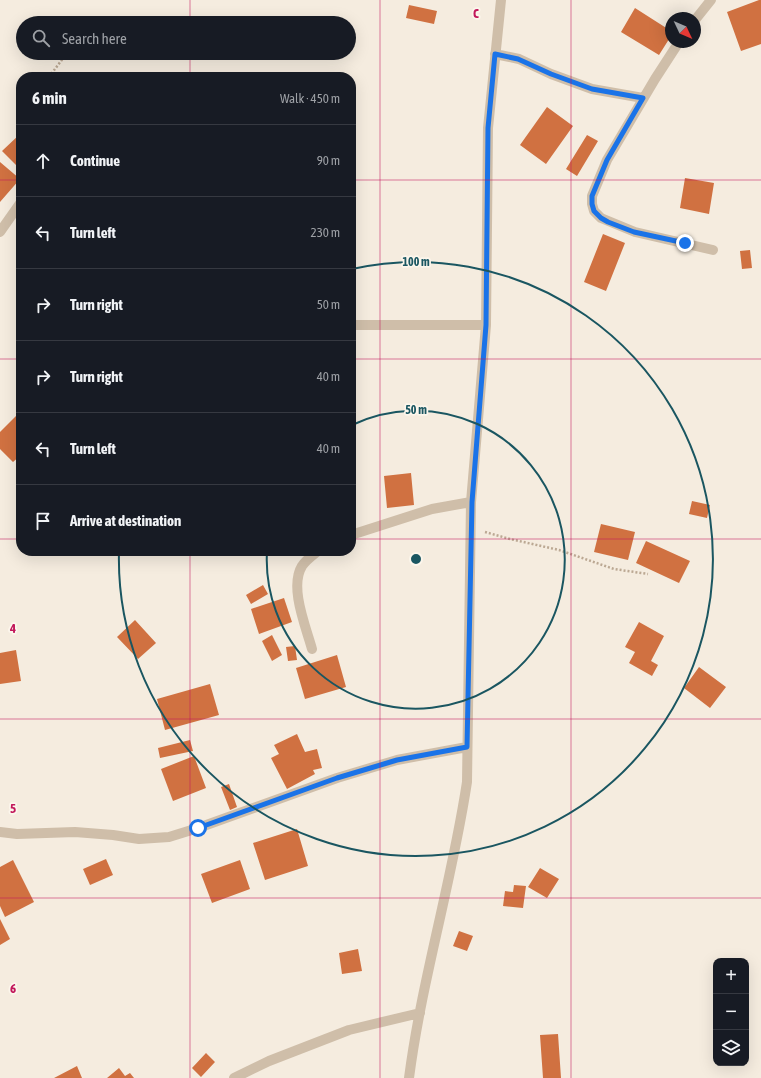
<!DOCTYPE html>
<meta charset="utf-8">
<style>
body{margin:0;font-family:"Asap Condensed",sans-serif;background:#242831;color:#f1f3f6}
.controls{position:absolute;right:12px;bottom:12px;display:grid;overflow:hidden;border-radius:8px;box-shadow:0 4px 16px #0002}
.controls button{width:36px;height:36px;display:grid;place-items:center;padding:0;border:0;border-bottom:1px solid #363941;background:#171b24;color:#f1f3f6;font:20px sans-serif}
.compass{position:absolute;left:665px;top:12px;width:36px;height:36px;border-radius:50%;background:#171b24;box-shadow:0 4px 16px #0002;rotate:134deg}
.stop{position:absolute;width:12px;height:12px;margin:-9px;border:3px solid #1a73e8;border-radius:50%;background:#fff}
.stop.end{background:#1a73e8;border-color:#fff;box-shadow:0 1px 4px #0008}
.list{margin:0;padding:0;list-style:none}
h2{display:flex;justify-content:space-between;align-items:center;height:52px;margin:0;padding:0 16px;font-size:17px}
h2 small{font-size:13px;font-weight:400;color:#9ea1a6}
.list li{display:grid;grid-template-columns:26px 1fr auto;gap:12px;align-items:center;box-sizing:border-box;height:72px;padding:0 16px;border-top:1px solid #363941}
.list b{display:block;font-size:15px;white-space:nowrap}
.list em{font-size:13px;font-style:normal;color:#9ea1a6}
.icon{flex:none;width:22px;height:22px;fill:none;stroke:currentColor;stroke-width:2;stroke-linecap:round;stroke-linejoin:round}
.map{position:relative;flex:none;width:761px;height:1078px;overflow:hidden}
.search{position:absolute;background:#171b24;box-shadow:0 4px 16px #0002;left:16px;top:16px;width:340px;height:44px;display:flex;align-items:center;gap:10px;box-sizing:border-box;padding:0 14px;border-radius:22px;color:#9ea1a6;font-size:15px}
.panel{position:absolute;background:#171b24;box-shadow:0 4px 16px #0002;left:16px;top:72px;width:340px;height:484px;border-radius:16px}
.map>svg:first-child{display:block}
</style>
<div class="map">
<svg width="761" height="1078" viewBox="0 0 761 1078">
<rect width="100%" height="100%" fill="#f5ecdf"/>
<path fill="#d07141" d="M759 0H761V44L741 51 727 12Z
M409 5 437 11 434 24 406 18Z
M635 8 671 31V36L659 55 621 32Z
M547 107 573 126 546 164 520 145Z
M20 134 21 135V170L2 151Z
M587 135 598 141 577 176 566 169Z
M0 162 20 179 0 202Z
M685 178 714 183 709 214 680 208Z
M603 234 625 243 606 291 584 282Z
M750 250 752 268 742 269 740 251Z
M18 414 21 418V455L13 462 0 449V432Z
M411 473 414 505 387 508 384 476Z
M692 501 710 505 707 518 689 514Z
M601 524 635 532 628 560 594 552Z
M646 541 690 561 679 583 636 563Z
M263 585 268 594 251 604 246 595Z
M284 598 292 622 259 634 251 609Z
M135 620 156 643 138 659 117 637Z
M639 622 664 636 651 661 658 665 652 676 629 663 635 652 625 647Z
M272 635 282 655 272 661 262 641Z
M295 646 297 660 288 661 286 647Z
M16 650 21 681 0 684V653Z
M337 655 346 687 305 699 296 668Z
M699 667 726 687 710 708 684 688Z
M210 684 219 715 165 730 157 699Z
M297 734 305 752 317 749 322 768 313 770 315 774 287 789 271 758 279 754 274 745Z
M190 740 193 751 160 758 158 748Z
M194 756 206 788 173 801 161 769Z
M229 784 237 807 230 810 221 787Z
M297 829 308 866 265 880 253 843Z
M106 859 113 875 90 885 83 869Z
M13 860 34 902 5 917 0 906V867Z
M240 860 250 889 212 903 201 874Z
M540 868 559 879 547 898 528 887Z
M514 885 526 886 523 908 503 906 505 891 513 892Z
M0 919 10 939 0 945Z
M459 931 473 936 467 951 453 946Z
M358 949 362 971 342 974 339 953Z
M558 1034 561 1078H543L540 1035Z
M206 1053 215 1062 201 1077 192 1068Z
M77 1066 82 1078H54Z
M119 1068 125 1076 130 1073 134 1078H107Z"/>
<g fill="none" stroke-linecap="round" stroke-linejoin="round">
<path stroke="#bba893" stroke-width="2.5" stroke-dasharray="2 2" stroke-linecap="butt" d="M90 23 91 22
M49 77 67 53
M485 532 510 539 559 550 614 569 648 574"/>
<path stroke="#cfbea9" stroke-width="10" d="M695 20 711 0
M679 42 655 79 607 160 592 196V204L594 211 601 218 635 232 713 250
M495 54 519 59 551 74 592 89 643 98
M0 232 21 202
M351 325H486
M351 535 432 509 471 502
M312 649C306 627 289 587 302 566 306 560 313 555 318 551
M0 832 17 834 75 832 113 835 139 839 169 837 198 828 337 778 397 760 467 747
M234 1078 269 1061 349 1030 420 1013
M409 1078C422 978 452 882 467 782L471 502 486 325 488 128 501 0"/>
</g>
<g fill="none" stroke-linecap="round" stroke-linejoin="round">
<path stroke="#1a73e8" stroke-width="5" d="M198 828 337 778 397 760 467 747 472 502 486 325 488 128 495 54 518 59 551 74 592 89 643 98 607 160 592 196V204L594 211 601 218 608 222 634 232 685 243"/>
</g>
<path fill="none" stroke="#c2185b" stroke-width="1" stroke-opacity="0.55" d="M190 0V23M380 0V1078M571 0V1078M190 53V77M0 180H21M351 180H761M0 359H21M351 359H761M0 539H21M351 539H761M190 551V1078M0 719H761M0 898H761"/>
<g fill="none" stroke="#1a5661" stroke-width="2">
<path d="M352 425A149 149 0 1 1 267 551"/>
<path d="M352 269A297 297 0 1 1 119 551"/>
</g>
<g font-size="13" text-anchor="middle" font-weight="bold" fill="#c2185b" stroke="#fcf6ec" stroke-width="3.5" stroke-linejoin="round" paint-order="stroke">
<text x="476" y="18">C</text>
<text x="13" y="633">4</text>
<text x="13" y="813">5</text>
<text x="13" y="993">6</text>
</g>
<circle cx="416" cy="559" r="6" fill="#1a5661" stroke="#fcf6ec" stroke-width="2"/>
<g font-size="12" text-anchor="middle" font-weight="bold" fill="#1a5661" stroke="#fcf6ec" stroke-width="3.5" stroke-linejoin="round" paint-order="stroke">
<text x="416" y="266">100 m</text>
<text x="416" y="414">50 m</text>
</g>
</svg>
<div class="controls">
<button>+</button>
<button>−</button>
<button><svg class="icon" aria-label="layers" viewBox="0 0 24 24"><path d="M12 4l9 5-9 5-9-5zM3 14l9 5 9-5"/></svg></button>
</div>
<svg class="compass" viewBox="-18 -18 36 36"><path d="M0-13l5 13h-10z" fill="#e53935"/><path d="M0 13l5-13h-10z" fill="#9ea1a6"/></svg>
<div class="stop" style="left:198px;top:828px"></div>
<div class="stop end" style="left:685px;top:243px"></div>
<div class="search"><svg class="icon" aria-label="search" viewBox="0 0 24 24"><circle cx="10" cy="10" r="6"/><path d="M15 15l6 6"/></svg>Search here</div>
<section class="panel">
<h2>6 min<small>Walk · 450 m</small></h2>
<ul class="list">
<li><svg class="icon" aria-label="ahead" viewBox="0 0 24 24"><path d="M12 20V5M6 11l6-6 6 6"/></svg><div><b>Continue</b></div><em>90 m</em></li>
<li><svg class="icon" aria-label="left" viewBox="0 0 24 24"><path d="M17 20v-9H6M10 6l-5 5 5 5"/></svg><div><b>Turn left</b></div><em>230 m</em></li>
<li><svg class="icon" aria-label="right" viewBox="0 0 24 24"><path d="M7 20v-9h11M14 6l5 5-5 5"/></svg><div><b>Turn right</b></div><em>50 m</em></li>
<li><svg class="icon" aria-label="right" viewBox="0 0 24 24"><path d="M7 20v-9h11M14 6l5 5-5 5"/></svg><div><b>Turn right</b></div><em>40 m</em></li>
<li><svg class="icon" aria-label="left" viewBox="0 0 24 24"><path d="M17 20v-9H6M10 6l-5 5 5 5"/></svg><div><b>Turn left</b></div><em>40 m</em></li>
<li><svg class="icon" aria-label="arrive" viewBox="0 0 24 24"><path d="M6 21V4h12l-3 4 3 4H6"/></svg><div><b>Arrive at destination</b></div></li>
</ul>
</section>
</div>
